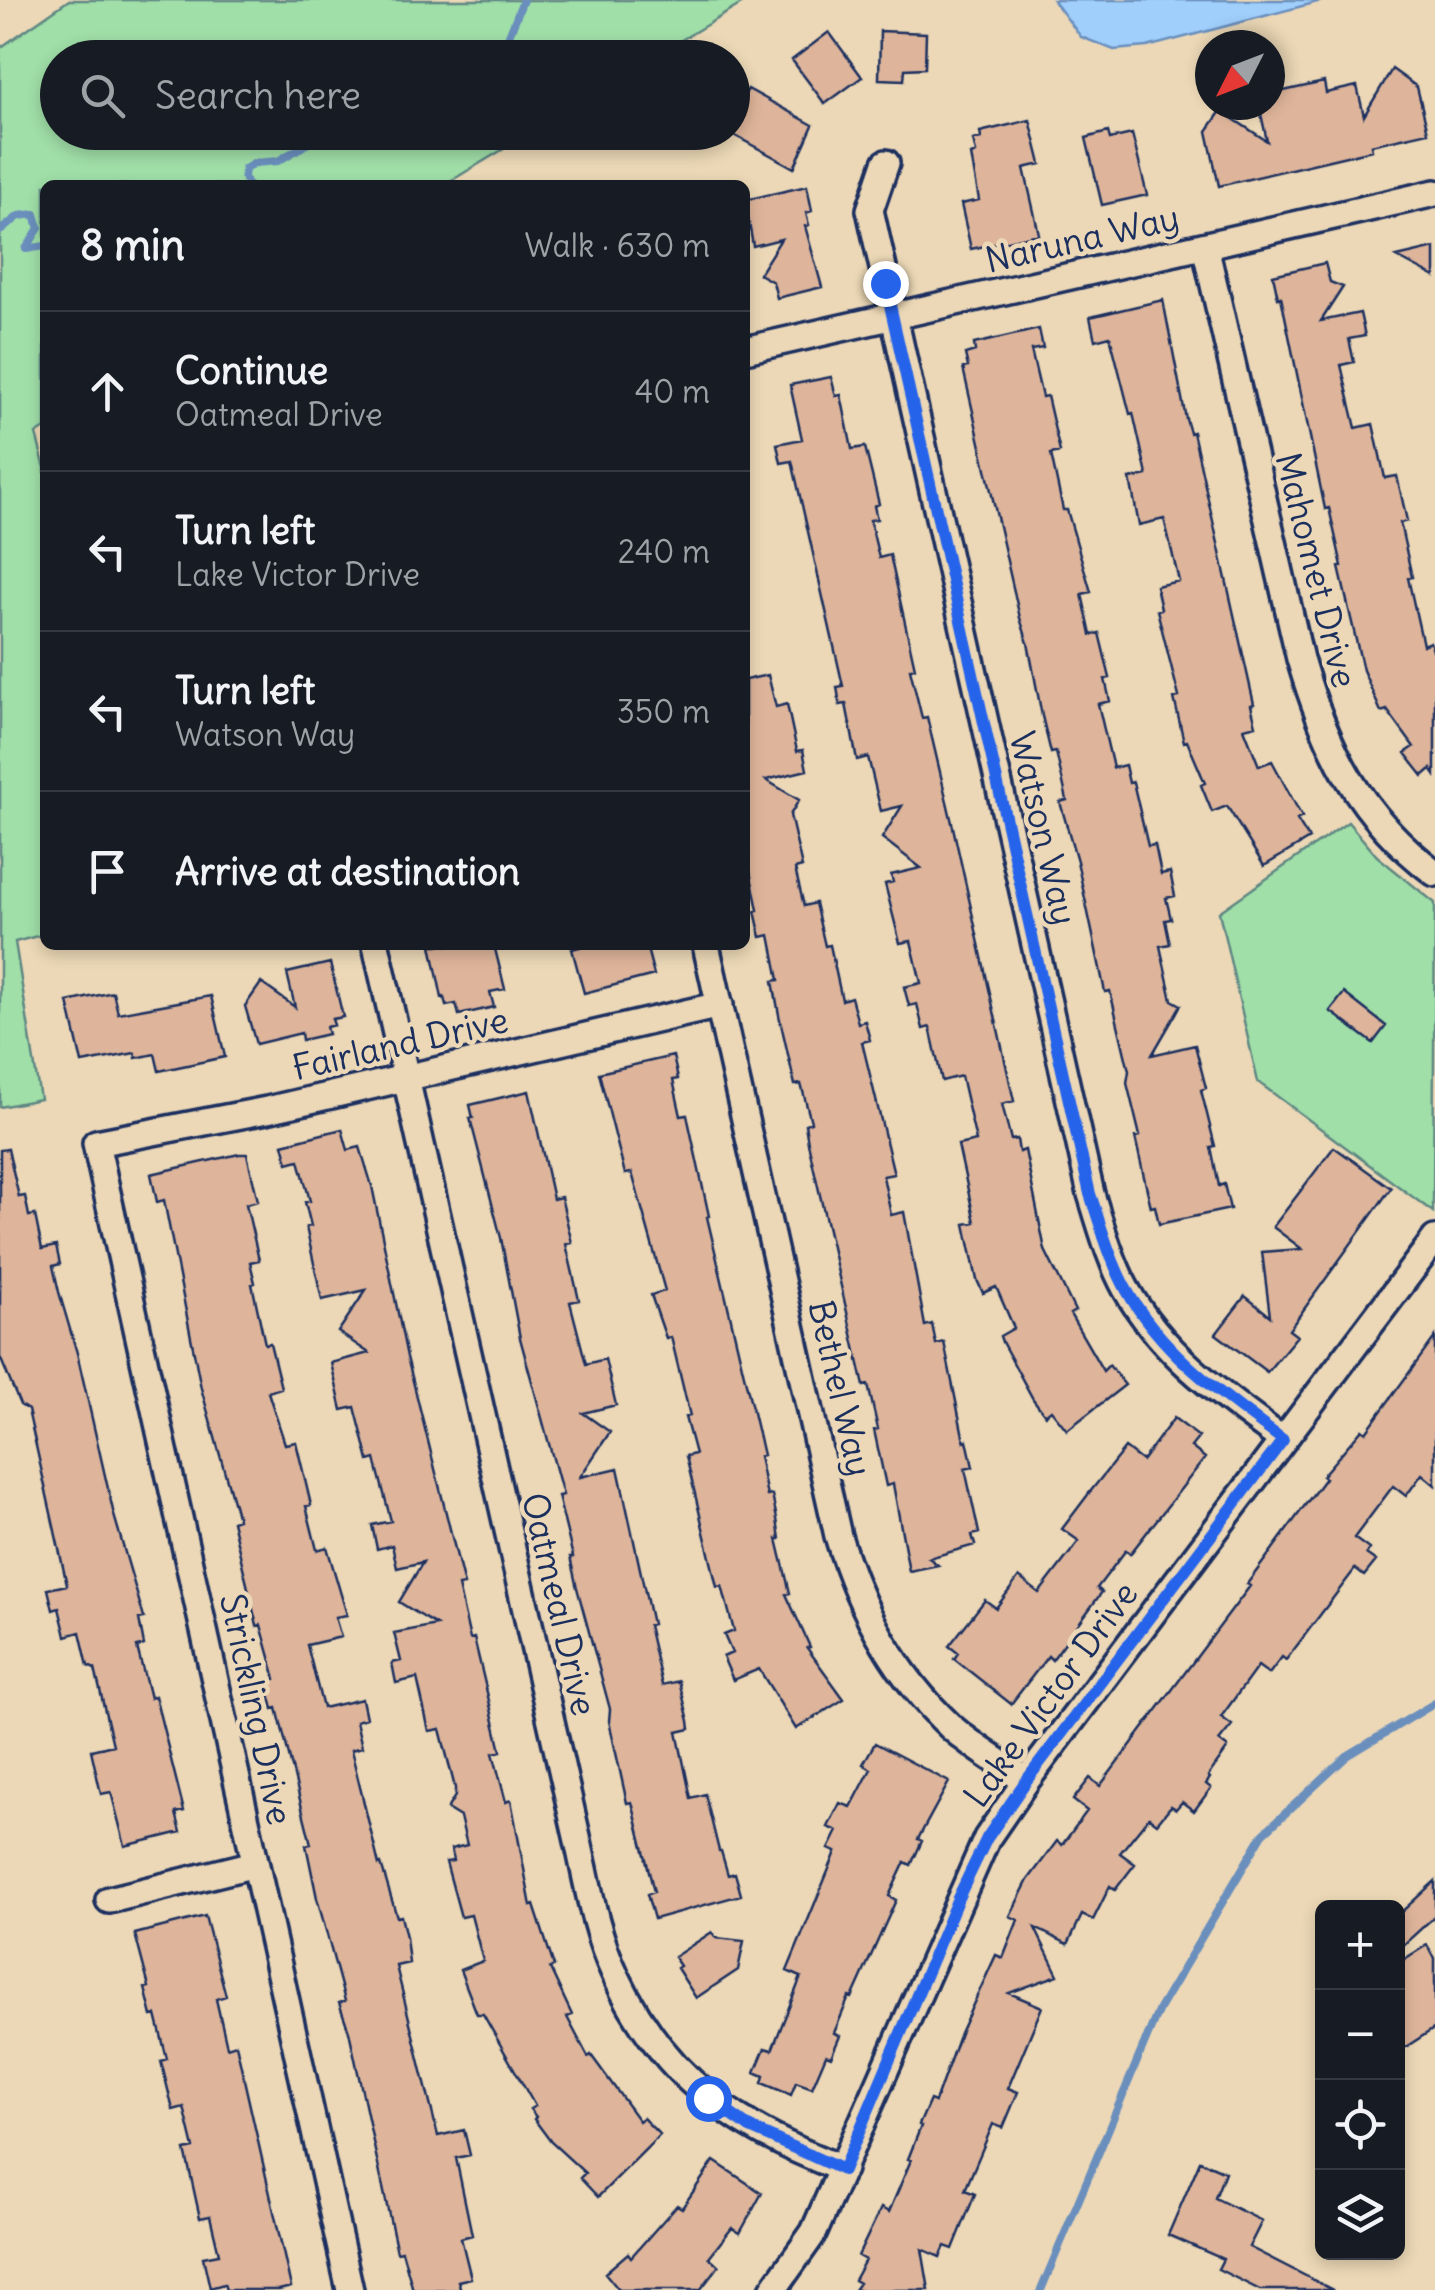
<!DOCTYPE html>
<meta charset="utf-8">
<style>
body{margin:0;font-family:Delius,sans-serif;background:#20242c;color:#f1f3f6}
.controls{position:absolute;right:30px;bottom:30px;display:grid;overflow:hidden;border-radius:15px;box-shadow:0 5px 15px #0003}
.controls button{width:90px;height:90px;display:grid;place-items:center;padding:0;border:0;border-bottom:2px solid #363941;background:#171b24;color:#f1f3f6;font:50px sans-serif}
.compass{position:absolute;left:1195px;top:30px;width:90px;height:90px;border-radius:50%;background:#171b24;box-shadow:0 5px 15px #0003;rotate:228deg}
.stop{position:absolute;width:30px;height:30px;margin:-22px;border:8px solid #2563eb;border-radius:50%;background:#fff}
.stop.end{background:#2563eb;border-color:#fff;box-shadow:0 2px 10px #0008}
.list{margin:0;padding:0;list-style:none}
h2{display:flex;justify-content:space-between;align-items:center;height:130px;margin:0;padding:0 40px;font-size:42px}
h2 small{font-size:32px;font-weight:400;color:#9ea1a6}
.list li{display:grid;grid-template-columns:65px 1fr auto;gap:30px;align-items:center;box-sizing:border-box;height:160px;padding:0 40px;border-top:2px solid #363941}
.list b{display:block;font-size:38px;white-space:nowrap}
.list p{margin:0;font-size:32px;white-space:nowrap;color:#9ea1a6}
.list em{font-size:32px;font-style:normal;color:#9ea1a6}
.icon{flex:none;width:55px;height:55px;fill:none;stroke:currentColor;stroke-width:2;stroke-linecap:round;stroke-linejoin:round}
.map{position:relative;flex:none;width:1435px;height:2290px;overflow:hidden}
.search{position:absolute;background:#171b24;box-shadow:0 5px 15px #0003;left:40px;top:40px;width:710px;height:110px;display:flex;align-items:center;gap:25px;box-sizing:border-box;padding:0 35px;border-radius:55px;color:#9ea1a6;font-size:38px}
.panel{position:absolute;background:#171b24;box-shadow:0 5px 15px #0003;left:40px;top:180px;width:710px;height:770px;border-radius:15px}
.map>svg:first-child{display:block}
</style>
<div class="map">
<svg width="1435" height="2290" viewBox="0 0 1435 2290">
<rect width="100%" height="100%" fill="#ecd8b6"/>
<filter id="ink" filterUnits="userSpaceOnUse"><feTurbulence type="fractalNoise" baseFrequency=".01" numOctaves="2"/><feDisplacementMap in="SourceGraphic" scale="20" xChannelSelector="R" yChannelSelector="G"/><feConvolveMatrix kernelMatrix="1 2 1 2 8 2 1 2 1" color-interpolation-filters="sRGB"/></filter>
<g filter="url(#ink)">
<path fill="#a0dfa8" stroke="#5e8783" stroke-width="2.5" d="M69 0H748L653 57 58 58V132L530 133 444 185H45V428L36 434 45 468V934L15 942 40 1099 0 1107V48Z
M1348 822 1377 856 1435 903 1433 1212 1258 1082 1219 912Z"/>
<path fill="#a0cffc" stroke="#6b8fbd" stroke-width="2.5" d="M1053 0H1325L1147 47 1114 50 1081 37Z"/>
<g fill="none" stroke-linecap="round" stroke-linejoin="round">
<path stroke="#6b8fbd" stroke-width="8" d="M500 58 523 0
M248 185 244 177 245 169 255 163 278 161 310 142 331 137 330 132
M0 231 19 216 35 214 39 228 26 249 45 246
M1041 2290 1159 2009 1263 1834 1347 1756 1435 1703"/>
</g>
<path fill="#deb59a" stroke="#1b2f5e" stroke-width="2.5" d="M880 31 926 33 925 68 905 69 904 80 879 79Z
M829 32 862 77 825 104 792 60Z
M1392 69 1417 87 1428 132 1371 145 1372 150 1219 186 1207 131 1221 111 1267 141 1259 105H1270V94L1324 82 1326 93 1357 86 1364 116Z
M748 89 813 125 794 168 732 134V118Z
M1030 120 1041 164 1024 168 1039 234 971 249 961 204 979 200 971 155 976 153 973 140 981 138 980 132Z
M1108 132 1110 139 1132 134 1147 195 1102 205 1086 138Z
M807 186 812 211 806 213 809 225 805 226 822 287 777 298 773 282 759 274 781 239 753 246 745 200Z
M1435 248V277L1397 257Z
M1325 263 1330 282 1343 287 1321 321 1360 313 1365 336 1349 339 1354 362 1341 365 1356 428 1373 424 1385 478 1397 476 1407 521 1400 523 1412 577 1408 578 1423 645 1430 642 1435 655V775L1431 769 1423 776 1405 753 1414 747 1387 710 1381 712 1363 670 1339 567 1342 566 1329 508 1325 509 1281 297 1278 298 1273 275Z
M1163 300 1186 419 1190 433 1193 432 1254 704 1251 705 1256 725 1244 728 1259 766 1272 761 1302 817 1297 820 1309 839 1264 866 1227 806 1212 812 1201 785 1205 783 1187 741 1184 742 1174 698 1179 697 1157 610 1161 609 1156 586 1179 581 1164 519 1139 525 1130 479 1147 475 1133 413 1130 414 1110 336 1095 340 1090 317Z
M1039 329 1043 348 1031 350 1042 397 1047 396 1060 452 1051 454 1063 510H1067L1091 592 1082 594 1091 635 1099 633 1110 678 1105 679 1110 701 1098 704 1113 768 1125 765 1129 783 1133 782 1148 846 1155 845 1161 874 1170 872 1175 896 1166 898 1171 919 1165 920 1170 944 1160 946 1172 1000 1181 1005 1152 1055 1195 1045 1206 1088 1201 1090 1215 1146 1211 1147 1219 1186 1224 1184 1230 1209 1159 1224 1155 1206 1151 1207 1144 1177 1135 1137 1140 1136 1127 1083 1129 1071 1110 991 1105 992 1077 861 1060 802 1067 800 1056 752 1051 753 1042 716 1028 643 1020 618 963 368 968 367 965 354 975 351 974 344Z
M831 377 836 396 841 395 852 449 865 447 879 504 874 506 877 519 870 520 879 558 890 555 915 668 910 669 922 718 927 717 953 827 1014 1101 1002 1104 1011 1140 1017 1139 1019 1152 1025 1150 1045 1250 1075 1311 1070 1314 1103 1371 1109 1365 1125 1385 1067 1430 1051 1410 1045 1415 1033 1399 1002 1342 1000 1336 1014 1328 996 1287 983 1293 977 1280 965 1224 975 1222 958 1145 976 1141 961 1076 942 1081 930 1027 923 1029 917 1004 909 1006 904 987 921 983 911 941 900 943 885 884 893 882 891 875 921 868 882 838 902 806 881 811 868 757 857 760 846 704 840 705 837 687 843 686 792 461 781 463 777 444 802 439 790 385Z
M768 675 776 707 787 704 797 751 803 750 807 770 766 780 799 800 790 815 802 867 795 869 804 906 815 903 825 946 830 945 842 1000 851 997 858 1023 865 1021 870 1040 862 1042 894 1174 883 1176 891 1215 904 1212 925 1326 932 1324 936 1344 944 1342 964 1441 967 1440 973 1467 965 1469 979 1533 972 1535 975 1545 929 1558 938 1565 909 1571 893 1484 886 1486 874 1430 878 1429 868 1385 864 1386 808 1143 805 1124 811 1122 801 1084 795 1085 779 1015 773 981 779 980 770 935 761 937 755 911 758 910 746 852 749 851 745 833V680Z
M431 945H494L505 989 490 992 494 1007 459 1015 456 1004 446 1006 444 997 442 998Z
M587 945H646L654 975 584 993 572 949Z
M330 963 343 1017 332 1019 334 1025 326 1027 328 1034 302 1040 301 1033 256 1044 245 1006 261 983 295 1007 287 973Z
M113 992 118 1013 211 996 225 1057 159 1071 155 1054 136 1058 135 1053 82 1063 68 1002Z
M1344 993 1386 1026 1373 1043 1330 1011Z
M673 1056 678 1079 673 1080 681 1116 687 1115 709 1216 707 1217 763 1455 759 1456 767 1496 772 1495 777 1519 780 1539H777L790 1593 786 1594 810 1647 807 1648 844 1699 796 1729 759 1669 733 1680 723 1657 732 1653 724 1635 734 1631 722 1586 717 1587 686 1456 695 1454 685 1417 690 1416 671 1337 666 1338 651 1295 665 1291 632 1173 625 1174 599 1073Z
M529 1091 553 1199 561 1197 572 1243 566 1244 579 1300 570 1302 586 1364 605 1359 616 1405 583 1413 610 1432 580 1477 618 1468 652 1624 648 1625 662 1685 679 1681 689 1721 690 1729 677 1732 691 1798 705 1794 719 1851H721L728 1875 735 1873 741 1895 654 1919 647 1894 654 1892 632 1802 627 1803 609 1721 610 1709 576 1584 570 1557H573L558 1496 563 1495 520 1338 501 1238 470 1118H473L470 1105Z
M342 1129 348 1150 360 1147 372 1186 407 1357 464 1585 458 1586 470 1639 474 1638 501 1751 493 1753 506 1802 511 1800 531 1906 534 1905 554 1966 550 1968 572 2015 567 2017 588 2057 591 2055 639 2121 643 2118 660 2135 598 2197 580 2178 585 2173 551 2142 534 2119 536 2117 530 2109 535 2106 483 2014H477L460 1970 483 1961 471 1915 461 1917 446 1862 453 1861 451 1849 467 1845 460 1817 447 1809 455 1796V1788L440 1729 429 1731 417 1678 396 1683 392 1663 401 1661 394 1633 436 1625 399 1602 423 1562 397 1568 392 1545 377 1549 372 1525 391 1521 375 1459 369 1461 355 1407 342 1410 331 1363 369 1353 338 1332 366 1290 322 1300 306 1227 311 1226 305 1202 310 1201 299 1160 288 1163 283 1144Z
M1334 1147 1391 1188 1289 1330 1297 1336 1267 1372 1216 1334 1245 1296 1270 1316 1262 1252 1302 1249 1273 1227Z
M8 1149 19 1197 25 1196 29 1216 35 1215 42 1249 56 1246 60 1264 53 1266 59 1292 77 1353 114 1515 144 1618 139 1619 144 1645 137 1647 150 1698 155 1696 184 1811 176 1813 181 1832 125 1846 111 1792 101 1794 91 1750 113 1745 95 1669 88 1666 80 1632 66 1636 59 1608 53 1610 48 1589 67 1585 28 1410 20 1405 0 1357V1150Z
M239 1154H247L258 1201 246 1204 259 1260 250 1262 255 1283 252 1284 265 1344 270 1343 281 1388 268 1392 285 1444 296 1442 311 1505 306 1506 317 1550 327 1547 347 1615 335 1617 341 1637 307 1645 323 1708 362 1699 366 1718 356 1721 362 1747 351 1750 379 1865 381 1864 397 1917 401 1916 406 1937 409 1963 396 1966 438 2136 464 2130 470 2155 456 2158 472 2235 461 2238 471 2278 458 2281 461 2290H413L402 2251 397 2252 349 2031 339 2003 345 2001 317 1898 306 1845 311 1844 277 1708 273 1709 266 1682 276 1679 261 1625 257 1626 232 1521 238 1519 201 1388 164 1200 157 1202 151 1174Z
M1435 1337V1485L1422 1474 1406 1496 1393 1486 1354 1538 1369 1549 1366 1554 1376 1561 1364 1576 1355 1569 1286 1660 1282 1657 1269 1674 1258 1666 1221 1717 1232 1725 1219 1741 1228 1748 1208 1776 1210 1778 1206 1784 1211 1788 1194 1811 1182 1802 1176 1809 1171 1806 1157 1823 1149 1817 1120 1853 1135 1864 1115 1890 1110 1886 1093 1920 1082 1915 1068 1944 1035 1928 1058 1975 1009 1993 1042 2007 1008 2088 1018 2092 1003 2128 993 2124 965 2190 975 2194 953 2249 945 2246 940 2257 922 2249 929 2290H854L859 2283 854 2280 865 2260 858 2256 881 2208 889 2212 911 2160 908 2159 921 2126 919 2125 930 2100 935 2102 960 2033 996 1955 1003 1958 1018 1920 1010 1916 1028 1880 1057 1841 1062 1845 1087 1811 1073 1800 1090 1778 1100 1786 1250 1586 1247 1584 1325 1478 1322 1476 1362 1429 1366 1432Z
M1174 1418 1199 1437 1191 1447 1205 1458 1130 1554 1126 1550 1097 1588 1102 1592 1052 1660 1048 1656 1011 1704 954 1659 958 1653 949 1646 985 1600 996 1608 1019 1577 1039 1593 1079 1541 1062 1529 1090 1492 1125 1448 1142 1461Z
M875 1743 949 1782 918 1839 922 1841 911 1865 905 1862 889 1896 896 1900 852 1998 849 1997 834 2033 840 2036 831 2057 826 2055 812 2088 796 2082 791 2095 762 2083 764 2076 755 2072 765 2048 772 2050 801 1977 787 1971 836 1852 829 1849 838 1831 828 1827 840 1803 851 1807 871 1769 863 1764Z
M1435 1881V1916L1398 1950V1915Z
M205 1916 226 1996 216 1999 227 2047 236 2044 291 2287 279 2290H226L224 2284 210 2288 203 2257 219 2254 210 2216 200 2218 185 2150 194 2148 184 2107 173 2110 161 2061 167 2059 156 2015 152 2016 145 1988 149 1987 135 1934Z
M712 1932 716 1938 744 1941 738 1970 696 1998 677 1968 680 1966 674 1957Z
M1427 1945 1435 1958V2028L1398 2052V1963Z
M714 2161 762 2193 740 2233 732 2228 709 2257 719 2266 700 2290H619L605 2273 628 2253 631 2257 677 2205 682 2208Z
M1200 2161 1225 2172 1215 2198 1262 2221 1249 2247 1333 2290H1260L1218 2269 1223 2259 1168 2235Z"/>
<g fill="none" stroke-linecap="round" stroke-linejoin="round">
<g stroke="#1b2f5e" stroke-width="32">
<path id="minor" d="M886 163 870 210 1091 1194C1101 1226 1110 1260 1126 1289 1163 1355 1224 1397 1283 1440
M1205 246 1300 659C1327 750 1358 815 1435 873
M745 350 1435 193
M376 945 576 1832C587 1879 594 1930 615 1974 664 2080 738 2129 843 2169
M706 945 838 1536C860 1609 894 1674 951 1727 973 1747 1002 1763 1026 1781
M109 1900 255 1864
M350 2290 96 1143 267 1110 720 1005
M773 2290 814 2232 987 1838 1026 1781 1435 1239"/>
</g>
<use href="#minor" stroke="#ecd8b6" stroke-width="25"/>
</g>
</g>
<g fill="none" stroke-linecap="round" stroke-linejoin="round" filter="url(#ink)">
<path stroke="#2563eb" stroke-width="12" d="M708 2098 750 2128 843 2170 958 1898 987 1838 1026 1781 1283 1440C1224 1396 1163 1355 1126 1289 1110 1260 1101 1226 1090 1194L885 283"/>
</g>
<g text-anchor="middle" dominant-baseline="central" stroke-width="9" stroke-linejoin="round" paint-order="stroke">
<g font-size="35" fill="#1b2f5e" stroke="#ecd8b6">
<text transform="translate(1082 238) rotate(-13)">Naruna Way</text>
<text transform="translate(1317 570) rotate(76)">Mahomet Drive</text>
<text transform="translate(1044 828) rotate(77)">Watson Way</text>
<text transform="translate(400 1043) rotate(-13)">Fairland Drive</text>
<text transform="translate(841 1388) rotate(77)">Bethel Way</text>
<text transform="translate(560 1604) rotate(77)">Oatmeal Drive</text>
<text transform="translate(1050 1694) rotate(-54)">Lake Victor Drive</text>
<text transform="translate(257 1709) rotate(78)">Strickling Drive</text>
</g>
</g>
</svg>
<div class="controls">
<button>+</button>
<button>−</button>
<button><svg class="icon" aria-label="locate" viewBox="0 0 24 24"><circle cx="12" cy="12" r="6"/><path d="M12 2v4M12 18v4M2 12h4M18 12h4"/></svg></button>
<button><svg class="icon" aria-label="layers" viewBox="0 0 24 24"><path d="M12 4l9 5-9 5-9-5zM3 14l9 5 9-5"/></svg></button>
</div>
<svg class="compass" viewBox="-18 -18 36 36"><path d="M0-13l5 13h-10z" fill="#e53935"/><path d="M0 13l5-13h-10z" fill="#9ea1a6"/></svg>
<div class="stop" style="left:708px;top:2098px"></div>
<div class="stop end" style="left:885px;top:283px"></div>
<div class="search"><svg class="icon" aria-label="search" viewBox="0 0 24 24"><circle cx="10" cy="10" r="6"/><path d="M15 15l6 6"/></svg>Search here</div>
<section class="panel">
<h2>8 min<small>Walk · 630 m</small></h2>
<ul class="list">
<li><svg class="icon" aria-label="ahead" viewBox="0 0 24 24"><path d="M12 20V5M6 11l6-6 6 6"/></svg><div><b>Continue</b><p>Oatmeal Drive</p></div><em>40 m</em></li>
<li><svg class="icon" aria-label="left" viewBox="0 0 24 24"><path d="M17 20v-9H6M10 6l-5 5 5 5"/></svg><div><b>Turn left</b><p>Lake Victor Drive</p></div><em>240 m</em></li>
<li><svg class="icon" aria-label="left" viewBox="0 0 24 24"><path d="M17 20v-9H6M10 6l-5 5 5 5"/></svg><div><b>Turn left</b><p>Watson Way</p></div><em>350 m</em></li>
<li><svg class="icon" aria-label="arrive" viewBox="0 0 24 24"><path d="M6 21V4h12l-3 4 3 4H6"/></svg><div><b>Arrive at destination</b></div></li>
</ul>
</section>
</div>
